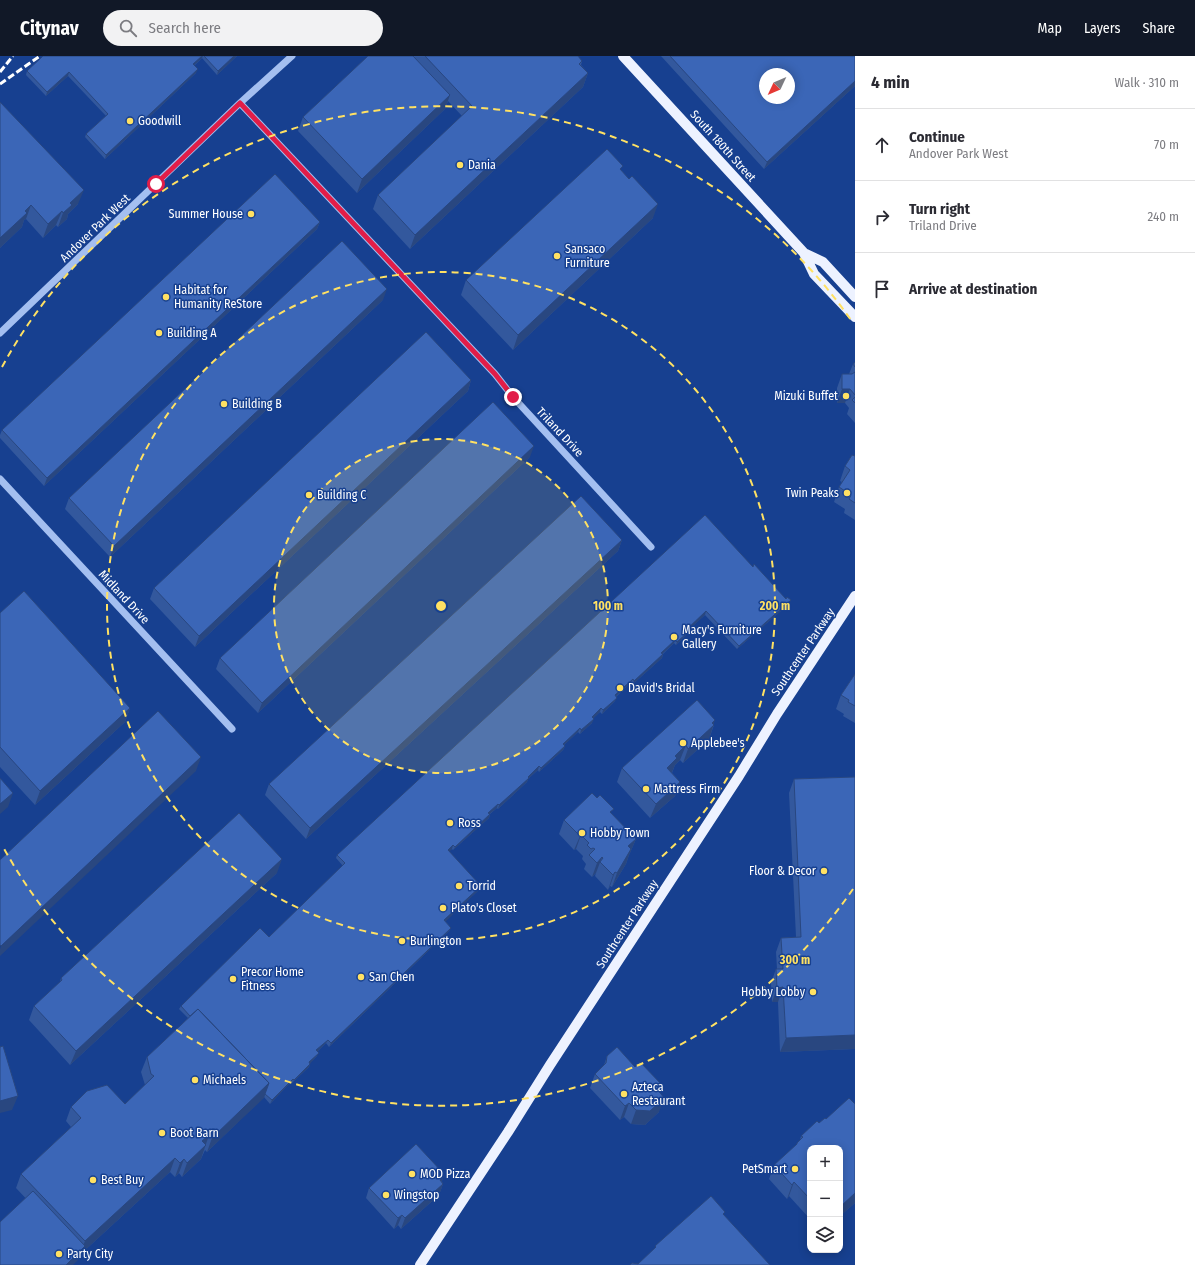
<!DOCTYPE html>
<meta charset="utf-8">
<style>
body{margin:0;font-family:"Fira Sans Condensed",sans-serif;background:#f2f2f3;color:#2b2b33}
.controls{position:absolute;right:12px;bottom:12px;display:grid;overflow:hidden;border-radius:8px;box-shadow:0 2px 10px #0003}
.controls button{width:36px;height:36px;display:grid;place-items:center;padding:0;border:0;border-bottom:1px solid #e1e1e2;background:#fff;color:#2b2b33;font:20px sans-serif}
.compass{position:absolute;left:759px;top:12px;width:36px;height:36px;border-radius:50%;background:#fff;box-shadow:0 2px 10px #0003;rotate:226deg}
.stop{position:absolute;width:12px;height:12px;margin:-9px;border:3px solid #e11d48;border-radius:50%;background:#fff}
.stop.end{background:#e11d48;border-color:#fff;box-shadow:0 1px 4px #0008}
.list{margin:0;padding:0;list-style:none}
h2{display:flex;justify-content:space-between;align-items:center;height:52px;margin:0;padding:0 16px;font-size:17px}
h2 small{font-size:13px;font-weight:400;color:#7c7c81}
.list li{display:grid;grid-template-columns:26px 1fr auto;gap:12px;align-items:center;box-sizing:border-box;height:72px;padding:0 16px;border-top:1px solid #e1e1e2}
.list b{display:block;font-size:15px;white-space:nowrap}
.list p{margin:0;font-size:13px;white-space:nowrap;color:#7c7c81}
.list em{font-size:13px;font-style:normal;color:#7c7c81}
.icon{flex:none;width:22px;height:22px;fill:none;stroke:currentColor;stroke-width:2;stroke-linecap:round;stroke-linejoin:round}
.map{position:relative;flex:none;width:855px;height:1209px;overflow:hidden}
header{display:flex;align-items:center;gap:24px;box-sizing:border-box;height:56px;padding:0 20px;background:#111827;color:#fff}
header strong{font-size:19px}
nav{display:flex;gap:22px;margin-inline-start:auto;font-size:14px}
.search{width:280px;height:36px;background:#f2f2f3;display:flex;align-items:center;gap:10px;box-sizing:border-box;padding:0 14px;border-radius:22px;color:#7c7c81;font-size:15px}
main{display:flex}
aside{flex:1;background:#fff}
.map>svg:first-child{display:block}
</style>
<header>
<strong>Citynav</strong>
<div class="search"><svg class="icon" aria-label="search" viewBox="0 0 24 24"><circle cx="10" cy="10" r="6"/><path d="M15 15l6 6"/></svg>Search here</div>
<nav><a>Map</a><a>Layers</a><a>Share</a></nav>
</header>
<main>
<div class="map">
<svg width="855" height="1209" viewBox="0 0 855 1209">
<rect width="100%" height="100%" fill="#174090"/>
<g fill="none" stroke-linecap="round" stroke-linejoin="round">
<path stroke="#a4bff0" stroke-width="7" d="M240 47 495 318 513 341 651 491
M0 277 240 47 292 0
M0 423 232 673"/>
<path stroke="#edf2ff" stroke-width="10" d="M623 0 804 197 814 218 855 261
M804 197 823 206 855 241
M420 1209 508 1076 550 1009 739 720 777 658 855 540"/>
<path stroke="#fff" stroke-width="3" stroke-dasharray="7 3" stroke-linecap="butt" d="M0 16 13 0
M0 28 40 0"/>
</g>
<path fill="#33589d" d="M43 0H237L217 19 202 2 194 10 196 17 105 103 85 81 86 78 106 60 68 20 46 40 26 19 27 15Z
M368 0H578L582 5 581 9 588 17 583 31 410 193 373 153 378 139 462 60 448 45 445 53 357 137 298 75 303 61Z
M661 0H855V30L764 113Z
M0 46 78 148 68 158 67 163 58 171 56 169 43 182 26 163 24 164 22 171 0 192Z
M622 115 653 162 513 294 461 239 466 224Z
M320 166 317 173 44 430 0 382V379L2 374Z
M383 244 110 501 65 453 69 442Z
M855 306V367L847 358 849 352 845 347H837V332L842 318H849L853 308Z
M471 324 468 335 195 591 150 543 154 532Z
M855 400V464L844 457 845 453 834 446 839 431 842 426 840 425 845 410Z
M530 401 258 657 216 613 220 602Z
M622 484 618 495 306 783 265 739 269 728Z
M753 511 789 548 737 593 705 559 686 576 687 577 685 580 676 589 674 587 663 598 662 602 633 628 631 626 616 641 615 645 602 658 600 656 593 662 592 667 580 678 578 676 564 689 565 690 563 694 539 716 538 714 528 723 527 726 498 753 497 752 490 758 489 762 453 794 452 793 449 795 480 833 445 865 451 872 449 875 329 991 326 987 317 996V1000L310 1007 309 1011 292 1027 291 1026 270 1048 264 1041 207 1096 205 1094 201 1103 182 1121 179 1117 175 1121 170 1116 82 1197 81 1201 16 1132 21 1118 71 1071 66 1065 71 1051 125 1048 145 1029 141 1016 147 1001 188 962 179 953 181 950 269 881 343 810 336 802 337 799Z
M0 557 130 652 125 666 35 749 0 711Z
M855 618V667L843 660 844 658 836 653 841 639Z
M714 669 709 683 683 707 680 704 675 709 672 717 680 726 675 740 650 762 617 726 622 712Z
M855 721V993L780 996 778 946H772L771 927 776 913H777L776 896 781 882 796 881 789 737 794 723Z
M612 758 636 783 630 797 629 799 626 808 612 831 610 830 608 834 595 820 596 817 592 821 584 813 586 808 582 803 583 800 576 793 574 794 559 778 564 764Z
M277 817 70 1009 29 964 34 950 60 926 61 922Z
M607 1000 660 1037 659 1056 645 1069 631 1068 624 1061 620 1064 590 1032 595 1018 604 1009Z
M855 1048V1147L840 1160 810 1092V1163L789 1140 787 1143 769 1123 774 1109 796 1090 797 1087 800 1084 801 1080 826 1063Z
M443 1117 442 1126 443 1128 439 1139 401 1173 398 1169 394 1173 366 1142 369 1132Z"/>
<path fill="#294780" d="M202 0H203L202 2 191 12 193 8Z
M234 0H237L217 19 218 15Z
M198 13 196 17 105 103 106 99Z
M69 16 68 20 46 40 47 36Z
M588 17 583 31 410 193 415 179Z
M855 25V30L764 113 767 106Z
M450 39 445 53 357 137 362 123Z
M84 134 78 148 68 158 67 163 58 171 63 157 70 147Z
M658 148 653 162 513 294 518 279Z
M31 149 26 163 24 164 22 171 0 192V182L25 155Z
M62 155 56 169 43 182 48 168Z
M320 166 317 173 44 430 47 422Z
M387 233 383 244 110 501 114 490Z
M471 324 468 335 195 591 199 580Z
M842 333H850L845 347H837Z
M534 390 530 401 258 657 262 647Z
M622 484 618 495 306 783 310 772Z
M791 544 789 548 737 593 739 590Z
M706 555 705 559 684 578 685 575Z
M687 577 685 580 676 589 677 586Z
M675 584 674 587 660 600 661 597Z
M663 598 662 602 633 628 634 625Z
M633 623 631 626 613 643 615 639Z
M617 642 615 645 602 658 603 654Z
M130 652 125 666 35 749 40 735Z
M601 652 600 656 591 665 592 661Z
M594 663 592 667 580 678 581 674Z
M715 664 709 683 683 707 688 693Z
M580 672 578 676 561 692 563 688Z
M686 689 680 704 675 709 672 716 662 726 667 712 675 700Z
M565 690 563 694 539 716 541 712Z
M201 701 196 715 0 900V893L1 890Z
M539 710 538 714 528 723 527 726 498 753 499 749Z
M680 726 675 740 650 762 656 748Z
M13 737 8 751 0 758V748Z
M498 748 497 752 487 760 488 757Z
M490 758 489 762 453 794 455 791Z
M581 779 576 793 574 794 580 780Z
M636 783 630 797 629 799 626 808 612 831 617 817 628 790Z
M453 789 452 793 447 798 448 794Z
M602 801 596 817 592 821 597 807Z
M282 803 277 817 70 1009 76 995Z
M615 816 610 830 608 834 613 819Z
M481 830 480 833 443 868 444 864Z
M451 872 449 875 329 991 331 987Z
M783 931 778 946H772L777 932Z
M855 979V993L780 996 786 982Z
M328 984 326 987 315 998 316 994Z
M319 997 317 1000 308 1010 309 1006Z
M310 1008 309 1011 292 1027 294 1024Z
M293 1023 291 1026 270 1048 272 1044Z
M269 1027 264 1042 207 1096 212 1082Z
M663 1030 657 1044 658 1034Z
M18 1040 12 1054 0 1057V1045Z
M664 1042 659 1056 645 1069 631 1068 636 1054Z
M629 1047 624 1061 620 1064 625 1050Z
M209 1079 201 1103 182 1121 187 1107 202 1085Z
M175 1102 170 1116 82 1197 81 1201 73 1209H66L82 1193 85 1185Z
M184 1103 179 1117 175 1121 180 1107Z
M443 1117 442 1122 443 1121 440 1131 443 1128 439 1139 401 1173 405 1162Z
M794 1126 789 1140 787 1143 792 1129Z
M855 1137V1147L840 1160V1151Z
M402 1159 398 1169 394 1173 398 1162Z"/>
<path fill="#3b66b7" stroke="#294780" fill-rule="evenodd" d="M43 0H202L193 8 198 13 106 99 86 78 108 58 69 16 47 36 27 15Z
M204 0H234L218 15Z
M368 0H413L450 39 362 123 303 61Z
M425 0H578L582 5 579 8 588 17 415 179 378 139 472 50Z
M670 0H855V25L767 106ZM765 18H789V42H765Z
M0 46 84 134 70 147 72 149 63 157 62 155 48 168 31 149 25 155 27 157 0 182Z
M607 93 623 110 620 113 629 123 632 120 658 148 518 279 466 224Z
M275 118 320 166 47 422 2 374Z
M342 185 387 233 114 490 69 442Z
M426 276 471 324 199 580 154 532Z
M855 306V311L853 308Z
M855 316V339L850 333H842V318H852Z
M855 341V347L852 344Z
M493 346 534 390 262 647 220 602Z
M852 399 855 400V447L849 443 851 439 839 431 850 414 845 410Z
M581 440 622 484 310 772 269 728Z
M705 459 753 511 754 508 786 543 787 541 791 544 739 590 706 555 685 575 687 577 677 586 675 584 661 597 663 598 634 625 633 623 615 639 617 642 603 654 601 652 592 661 594 663 581 674 580 672 563 688 565 690 541 712 539 710 528 721 529 722 499 749 498 748 488 757 490 758 455 791 453 789 448 794 481 830 444 864 451 872 331 987 328 984 316 994 319 997 309 1006 310 1008 294 1024 293 1023 272 1044 265 1038 269 1027 198 953 190 960 181 950 260 872 269 881 345 807 337 799Z
M24 535 130 652 40 735 0 691V557Z
M855 618V650L848 646 849 644 841 639Z
M697 644 715 664 712 667 714 669 688 693 686 689 675 700 677 702 667 712 680 726 656 748 622 712Z
M158 655 201 701 1 890 0 889V804Z
M855 721V979L786 982 783 931 777 932 776 913H783L781 882 801 881 794 723Z
M0 722 13 737 0 748Z
M592 737 597 742 600 739 614 753 610 756 636 783 628 790 631 793 617 817 615 816 613 819 600 806 603 802 602 801 597 807 589 799 595 793 593 792 591 793 587 789 589 787 581 779 580 780 564 764Z
M239 757 282 803 76 995 34 950 62 924 61 922Z
M198 953 269 1027 212 1082 209 1079 202 1085 206 1089 187 1107 184 1103 180 1107 175 1102 85 1185 21 1118 81 1062 71 1051 87 1035 107 1029 125 1048 154 1020 151 1018 147 1001Z
M3 990 18 1040 0 1045V991Z
M617 991 635 1011 640 1006 663 1030 658 1034 664 1042 650 1055 636 1054 629 1047 625 1050 595 1018 606 1007 607 1000Z
M849 1042 855 1048V1137L840 1151V1092H810V1143L794 1126 792 1129 774 1109 797 1088V1087L803 1081 801 1080 817 1065 819 1067 825 1062 826 1063Z
M416 1088 443 1117 442 1119 443 1121 440 1124 443 1128 405 1162 402 1159 398 1162 369 1132Z
M33 1135 85 1190 66 1209H0V1166Z
M711 1140 725 1156 723 1158 770 1209H630L632 1207 638 1208 656 1191 655 1190Z"/>
<g fill="none" stroke-linecap="round" stroke-linejoin="round">
<path stroke="#e11d48" stroke-width="5" d="M156 128 240 47 495 318 513 341"/>
</g>
<circle cx="441" cy="550" r="167" fill="#ffe163" fill-opacity=".12"/>
<g fill="none" stroke="#ffe163" stroke-width="2" stroke-dasharray="7 5">
<circle cx="441" cy="550" r="167"/>
<circle cx="441" cy="550" r="334"/>
<path d="M853 833A500 500 0 0 1 2 789M2 311A500 500 0 0 1 853 267"/>
</g>
<g fill="#ffe163" stroke="#174090" stroke-width="1.5">
<circle cx="130" cy="65" r="4"/>
<circle cx="460" cy="109" r="4"/>
<circle cx="251" cy="158" r="4"/>
<circle cx="557" cy="200" r="4"/>
<circle cx="166" cy="241" r="4"/>
<circle cx="159" cy="277" r="4"/>
<circle cx="846" cy="340" r="4"/>
<circle cx="224" cy="348" r="4"/>
<circle cx="847" cy="437" r="4"/>
<circle cx="309" cy="439" r="4"/>
<circle cx="674" cy="581" r="4"/>
<circle cx="620" cy="632" r="4"/>
<circle cx="683" cy="687" r="4"/>
<circle cx="646" cy="733" r="4"/>
<circle cx="450" cy="767" r="4"/>
<circle cx="582" cy="777" r="4"/>
<circle cx="824" cy="815" r="4"/>
<circle cx="459" cy="830" r="4"/>
<circle cx="443" cy="852" r="4"/>
<circle cx="402" cy="885" r="4"/>
<circle cx="361" cy="921" r="4"/>
<circle cx="233" cy="923" r="4"/>
<circle cx="813" cy="936" r="4"/>
<circle cx="195" cy="1024" r="4"/>
<circle cx="624" cy="1038" r="4"/>
<circle cx="162" cy="1077" r="4"/>
<circle cx="795" cy="1113" r="4"/>
<circle cx="412" cy="1118" r="4"/>
<circle cx="93" cy="1124" r="4"/>
<circle cx="386" cy="1139" r="4"/>
<circle cx="59" cy="1198" r="4"/>
</g>
<g text-anchor="middle" dominant-baseline="central" stroke-width="3" stroke-linejoin="round" paint-order="stroke">
<g font-size="12" fill="#fff" stroke="#174090" text-anchor="start">
<text x="138" y="65">Goodwill</text>
<text x="468" y="109">Dania</text>
<text x="243" y="158" text-anchor="end">Summer House</text>
<text x="565" y="193">Sansaco<tspan x="565" dy="14">Furniture</tspan></text>
<text x="174" y="234">Habitat for<tspan x="174" dy="14">Humanity ReStore</tspan></text>
<text x="167" y="277">Building A</text>
<text x="838" y="340" text-anchor="end">Mizuki Buffet</text>
<text x="232" y="348">Building B</text>
<text x="839" y="437" text-anchor="end">Twin Peaks</text>
<text x="317" y="439">Building C</text>
<text x="682" y="574">Macy's Furniture<tspan x="682" dy="14">Gallery</tspan></text>
<text x="628" y="632">David's Bridal</text>
<text x="691" y="687">Applebee's</text>
<text x="654" y="733">Mattress Firm</text>
<text x="458" y="767">Ross</text>
<text x="590" y="777">Hobby Town</text>
<text x="816" y="815" text-anchor="end">Floor &amp; Decor</text>
<text x="467" y="830">Torrid</text>
<text x="451" y="852">Plato's Closet</text>
<text x="410" y="885">Burlington</text>
<text x="241" y="916">Precor Home<tspan x="241" dy="14">Fitness</tspan></text>
<text x="369" y="921">San Chen</text>
<text x="805" y="936" text-anchor="end">Hobby Lobby</text>
<text x="203" y="1024">Michaels</text>
<text x="632" y="1031">Azteca<tspan x="632" dy="14">Restaurant</tspan></text>
<text x="170" y="1077">Boot Barn</text>
<text x="787" y="1113" text-anchor="end">PetSmart</text>
<text x="420" y="1118">MOD Pizza</text>
<text x="101" y="1124">Best Buy</text>
<text x="394" y="1139">Wingstop</text>
<text x="67" y="1198">Party City</text>
</g>
<g font-size="12" fill="#fff" stroke="#174090">
<text transform="translate(723 90) rotate(48)">South 180th Street</text>
<text transform="translate(95 172) rotate(-44)">Andover Park West</text>
<text transform="translate(560 376) rotate(47)">Triland Drive</text>
<text transform="translate(124 541) rotate(47)">Midland Drive</text>
<text transform="translate(803 596) rotate(-56)">Southcenter Parkway</text>
<text transform="translate(627 868) rotate(-57)">Southcenter Parkway</text>
</g>
</g>
<circle cx="441" cy="550" r="6" fill="#ffe163" stroke="#174090" stroke-width="2"/>
<g font-size="12" text-anchor="middle" font-weight="bold" fill="#ffe163" stroke="#174090" stroke-width="3" stroke-linejoin="round" paint-order="stroke">
<text x="608" y="554">100 m</text>
<text x="775" y="554">200 m</text>
<text x="795" y="908">300 m</text>
</g>
</svg>
<div class="controls">
<button>+</button>
<button>−</button>
<button><svg class="icon" aria-label="layers" viewBox="0 0 24 24"><path d="M12 4l9 5-9 5-9-5zM3 14l9 5 9-5"/></svg></button>
</div>
<svg class="compass" viewBox="-18 -18 36 36"><path d="M0-13l5 13h-10z" fill="#e53935"/><path d="M0 13l5-13h-10z" fill="#7c7c81"/></svg>
<div class="stop" style="left:156px;top:128px"></div>
<div class="stop end" style="left:513px;top:341px"></div>
</div>
<aside>
<h2>4 min<small>Walk · 310 m</small></h2>
<ul class="list">
<li><svg class="icon" aria-label="ahead" viewBox="0 0 24 24"><path d="M12 20V5M6 11l6-6 6 6"/></svg><div><b>Continue</b><p>Andover Park West</p></div><em>70 m</em></li>
<li><svg class="icon" aria-label="right" viewBox="0 0 24 24"><path d="M7 20v-9h11M14 6l5 5-5 5"/></svg><div><b>Turn right</b><p>Triland Drive</p></div><em>240 m</em></li>
<li><svg class="icon" aria-label="arrive" viewBox="0 0 24 24"><path d="M6 21V4h12l-3 4 3 4H6"/></svg><div><b>Arrive at destination</b></div></li>
</ul>
</aside>
</main>
